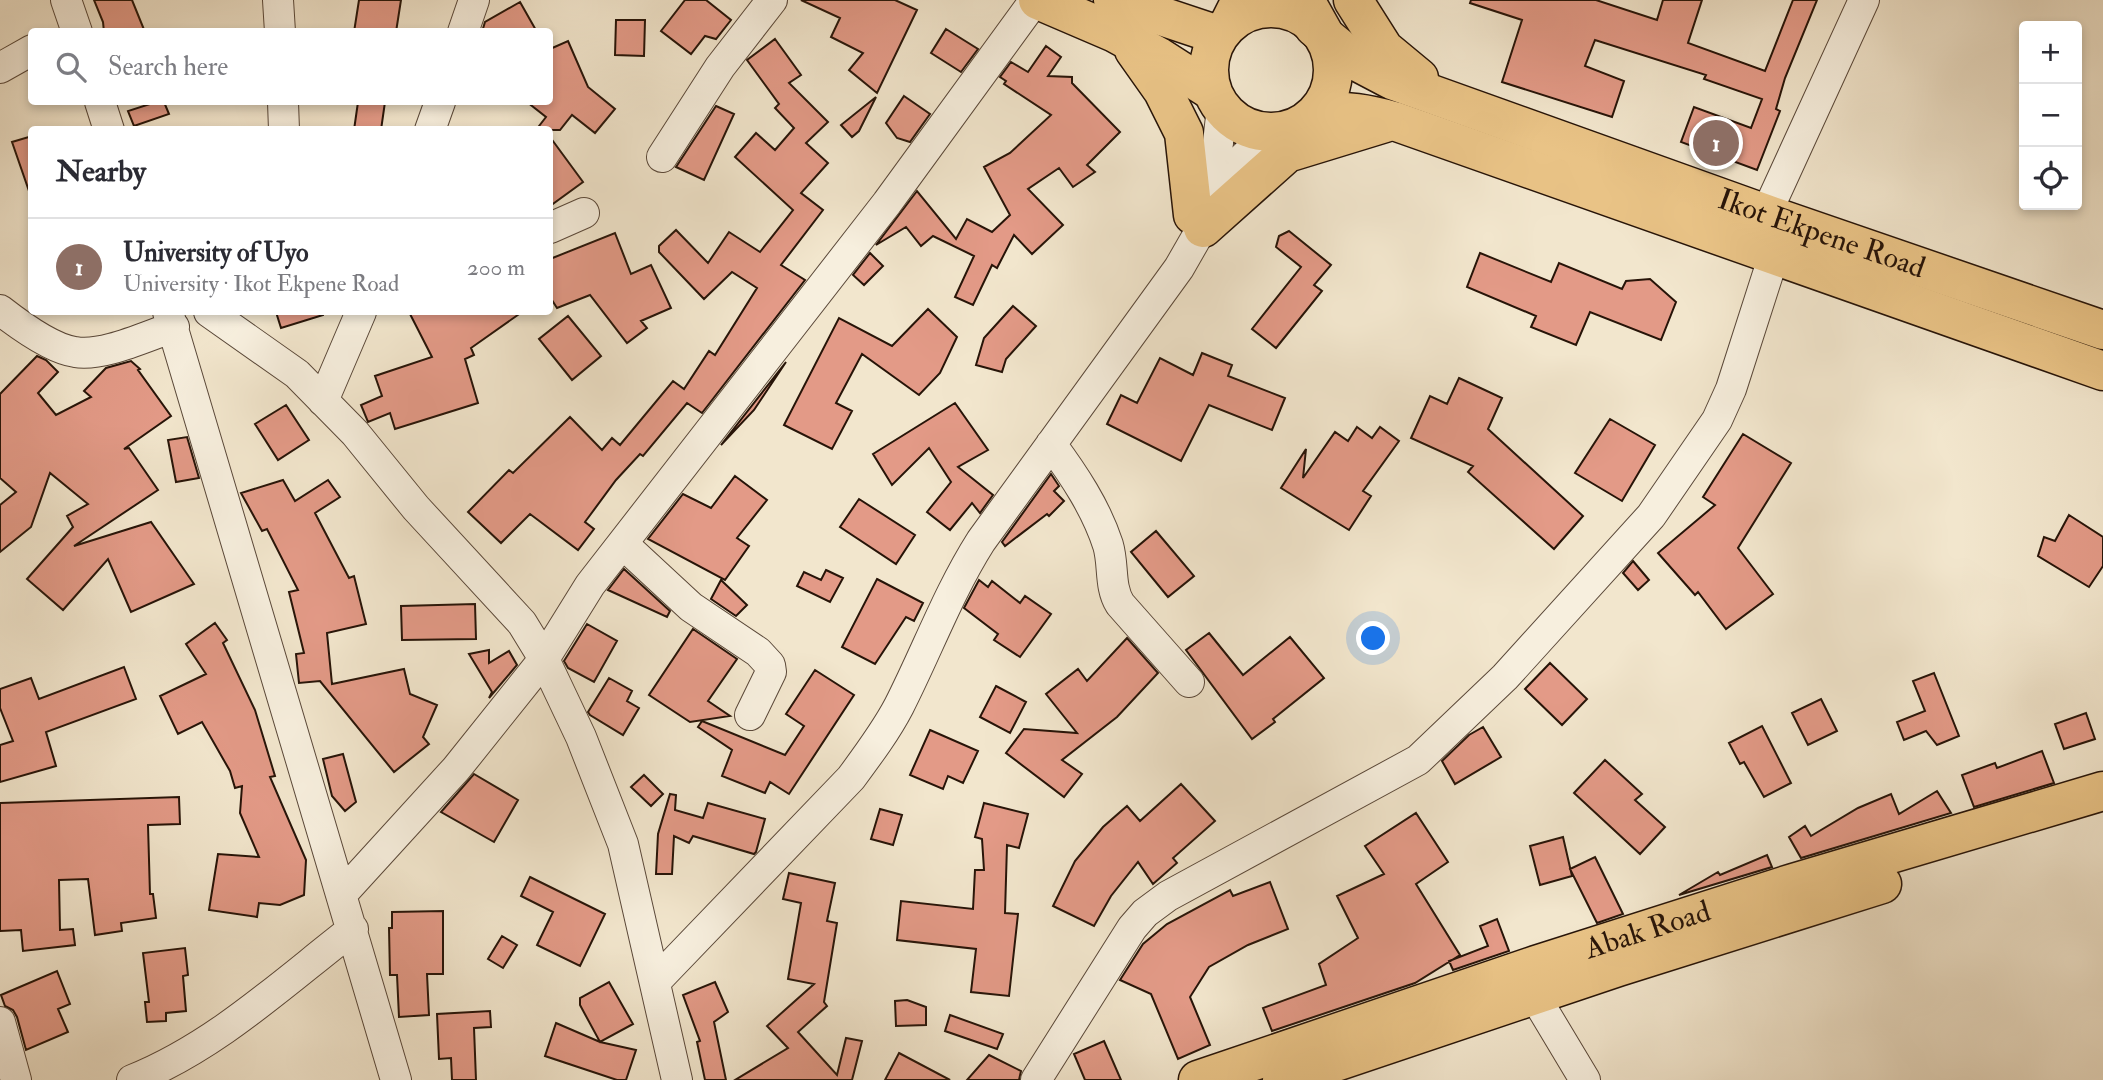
<!DOCTYPE html>
<meta charset="utf-8">
<style>
body{margin:0;font-family:"IM FELL Double Pica",serif;background:#f7f7f7;color:#2b2b33}
.controls{position:absolute;right:21px;top:21px;display:grid;overflow:hidden;border-radius:7px;box-shadow:0 4px 10px #0003}
.controls button{width:63px;height:63px;display:grid;place-items:center;padding:0;border:0;border-bottom:2px solid #e1e1e2;background:#fff;color:#2b2b33;font:35px sans-serif}
.you{position:absolute;left:1374px;top:639px;width:24px;height:24px;margin:-18px;border:5px solid #fff;border-radius:50%;background:#1a73e8;box-shadow:0 0 0 10px #1a73e833}
.badge{display:grid;place-items:center;width:46px;height:46px;border-radius:50%;background:#1a73e8;color:#fff;font-size:23px;font-weight:700}
.pin{position:absolute;translate:-50% -50%;border:4px solid #fff;box-shadow:0 2px 7px #0006}
.list{margin:0;padding:0;list-style:none}
h2{display:flex;justify-content:space-between;align-items:center;height:91px;margin:0;padding:0 28px;font-size:30px}
h2 small{font-size:23px;font-weight:400;color:#7c7c81}
.list li{display:grid;grid-template-columns:46px 1fr auto;gap:21px;align-items:center;box-sizing:border-box;height:98px;padding:0 28px;border-top:2px solid #e1e1e2}
.list b{display:block;font-size:26px;white-space:nowrap}
.list p{margin:0;font-size:23px;white-space:nowrap;color:#7c7c81}
.list em{font-size:23px;font-style:normal;color:#7c7c81}
.icon{flex:none;width:38px;height:38px;fill:none;stroke:currentColor;stroke-width:2;stroke-linecap:round;stroke-linejoin:round}
.map{position:relative;flex:none;width:2103px;height:1080px;overflow:hidden}
.search{position:absolute;background:#fff;box-shadow:0 4px 10px #0003;left:28px;top:28px;width:525px;height:77px;display:flex;align-items:center;gap:18px;box-sizing:border-box;padding:0 24px;border-radius:7px;color:#7c7c81;font-size:26px}
.panel{position:absolute;background:#fff;box-shadow:0 4px 10px #0003;left:28px;top:126px;width:525px;height:189px;border-radius:7px}
.map>svg:first-child{display:block}
</style>
<div class="map">
<svg width="2103" height="1080" viewBox="0 0 2103 1080">
<rect width="100%" height="100%" fill="#f2e6cd"/>
<filter id="stains"><feTurbulence type="fractalNoise" baseFrequency=".00286" numOctaves="4"/><feColorMatrix values="0 0 0 0 .2 0 0 0 0 .09 0 0 0 0 .02 0 0 0 .5 -.17"/></filter>
<radialGradient id="worn" r=".72"><stop offset=".6" stop-color="#630" stop-opacity="0"/><stop offset="1" stop-color="#630" stop-opacity=".3"/></radialGradient>
<path fill="#e39a87" stroke="#271408" stroke-width="2" d="M94 0H132L145 32H104L103 22Z
M359 0H401L396 32H354Z
M685 0H706L731 20 716 39 705 36 691 54 661 31Z
M801 0H895L917 10 877 93 849 70 863 53 831 37 840 18Z
M1471 0H1596L1657 20 1663 0H1702L1688 43 1765 71 1793 0H1817L1785 78 1776 109 1780 111 1757 170 1681 142 1694 107 1751 128 1762 99 1704 79 1706 75 1595 40 1585 66 1624 81 1612 117 1502 82 1522 20 1470 3Z
M520 2 537 32H482L485 22Z
M616 20H645L644 56 615 55Z
M946 29 978 49 961 72 931 53Z
M775 39 801 75 789 83 828 122 806 143 828 163 801 193 823 210 781 265 805 280 702 413 687 403 643 456 640 454 616 480 585 522 594 529 578 550 530 514 501 543 468 512 509 470 513 473 570 417 602 450 612 438 620 445 673 381 684 389 709 351 715 355 757 288 732 272 704 299 659 252V246L676 230 708 263 729 232 760 252 793 210 735 157 756 133 775 150 794 128 775 108 779 104 747 60Z
M568 41 588 87 615 109 595 133 572 115 560 130H536L546 117 527 102H550V49Z
M1046 46 1061 57 1048 76 1072 77V83L1120 132 1087 165 1095 172 1073 187 1059 168 1028 189 1063 225 1032 254 1014 235 997 268 992 265 973 305 955 297 974 256 933 236 921 246 906 227 876 245 917 191 956 239 967 219 992 232 1010 215 984 167 1010 153 1051 115 1004 84 1006 81 1000 77 1011 62 1028 72Z
M904 96 930 114 910 142 897 138 886 123Z
M876 97 859 131 852 137 841 125Z
M156 102H164L169 114 134 126 128 111Z
M358 102H385L381 130H354Z
M716 106 734 114 704 180 676 167Z
M32 136V191H29L12 142Z
M550 137 583 182 550 206Z
M1289 231 1331 265 1314 285 1322 291 1276 348 1252 329 1301 267 1276 247 1279 236Z
M615 233 631 274 651 265 671 308 641 321 647 328 627 343 590 295 557 308 550 297V259Z
M870 253 883 266 864 285 853 275Z
M1480 253 1551 282 1559 263 1622 289 1626 281 1650 279 1676 302 1661 340 1590 312 1576 345 1531 327 1536 316 1467 287Z
M1013 306 1036 326 1006 359 1002 372 976 365 984 338Z
M928 309 957 337 940 373 919 395 862 354 836 403 852 411 832 449 784 425 839 318 892 346Z
M276 312H323V315L281 328Z
M409 312H522L471 348 474 355 465 359 478 403 395 429 390 413 368 422 361 405 382 396 375 376 432 357Z
M568 316 601 356 572 380 539 339Z
M1202 353 1232 365 1228 376 1285 398 1272 430 1209 405 1181 461 1107 424 1121 395 1137 403 1160 358 1193 375Z
M37 356 46 360 58 372 38 393 56 415 91 397 84 391 106 368 131 361 140 369 138 370 171 416 124 449 129 448 158 490 74 546 151 522 194 584 131 612 108 559 63 610 27 579 73 527 67 516 88 504 50 473 31 527 0 552V505L16 492 0 478V394Z
M786 362 754 410 721 445Z
M1459 378 1502 398 1488 429 1583 516 1554 549 1468 472 1473 466 1411 438 1430 396 1447 404Z
M955 403 988 450 958 467 993 495 980 513 972 503 950 530 927 512 951 482 929 448 892 485 873 454Z
M286 405 309 440 278 460 255 424Z
M1610 419 1655 445 1622 501 1575 473Z
M1357 427 1372 438 1380 427 1399 441 1363 491 1371 496 1349 530 1281 488 1306 449 1303 478 1335 432 1348 441Z
M1743 434 1791 463 1738 548 1773 594 1726 629 1698 592 1695 595 1658 553 1715 505 1703 497Z
M187 437 199 478 176 482 168 440Z
M1051 474 1059 486 1054 491 1064 501 1049 516 1047 514 1005 546 1002 542Z
M735 476 767 500 737 538 749 546 725 580 648 539 683 494 711 508Z
M283 480 295 501 328 480 340 497 315 513 349 578 354 576 366 624 327 633 332 684 404 669 410 694 437 705 423 737 429 744 394 772 320 681 299 683 296 654 304 653 289 592 298 590 267 529 262 531 241 493Z
M859 499 915 535 896 564 840 527Z
M2069 515 2103 537V566L2089 587 2038 556 2044 537 2055 541Z
M1156 531 1194 576 1168 597 1131 552Z
M1633 561 1649 580 1638 590 1623 573Z
M624 569 670 611 667 617 608 590Z
M826 570 843 578 830 602 797 586 804 572 821 580Z
M877 579 923 603 914 621 906 617 875 664 842 647Z
M721 580 747 605 736 616 711 599Z
M979 580 988 587 992 581 1020 603 1025 596 1051 614 1020 657 994 640 998 634 964 608Z
M475 604 476 639 402 640 401 606Z
M215 623 227 640 223 643 255 710 275 776 270 777 306 860 304 895 280 905 259 903 257 917 209 910 218 854 259 857 240 813 242 786 235 788 230 771 202 722 178 734 160 696 206 674 186 644Z
M587 624 617 641 594 682 568 668 564 661Z
M693 629 737 659 708 701 730 716 690 722 649 695Z
M1209 633 1243 675 1290 637 1324 678 1273 719 1275 722 1252 739 1186 650Z
M1127 638 1158 673 1117 717 1062 760 1082 774 1064 797 1006 753 1024 729 1077 733 1046 694 1078 669 1087 681Z
M489 650V663L509 651 517 665 489 698 492 692 469 654Z
M1550 663 1587 699 1562 725 1525 689Z
M124 667 136 699 46 732 56 766 0 782V745L13 741 0 708V689L31 678 39 699Z
M815 670 854 695 789 794 770 782 765 793 722 776 732 750 698 727 702 721 785 755 804 726 786 714Z
M1934 673 1959 736 1937 745 1926 731 1904 740 1897 722 1925 711 1913 681Z
M609 678 632 691 627 701 639 708 623 735 590 715 588 712Z
M996 686 1026 702 1010 733 980 717Z
M1821 699 1837 731 1808 745 1792 713Z
M2086 713 2095 739 2064 749 2055 724Z
M1762 726 1791 783 1764 797 1744 762 1740 764 1729 743Z
M1483 727 1501 757 1455 784 1442 761 1469 735Z
M930 730 978 751 963 783 948 776 943 789 910 775Z
M2042 751 2054 783 1974 807 1962 775 1995 763 1997 768Z
M343 754 356 802 345 811 332 796 323 759Z
M1605 760 1642 794 1635 800 1665 827 1640 854 1574 793Z
M474 774 518 800 494 842 441 812Z
M644 775 663 794 651 806 631 787Z
M1181 784 1215 821 1173 858 1177 863 1153 884 1138 862 1111 896 1094 926 1053 906 1075 861 1103 827 1127 806 1140 821Z
M1937 791 1951 813 1801 858 1789 837 1805 826 1811 836 1858 808 1891 794 1899 814Z
M670 794 676 795 675 810 703 818 708 803 765 819 756 852 754 854 693 836 689 843 674 836 672 874H656L658 834Z
M179 797 180 824 148 825 150 894H153L156 918 121 923 122 931 95 935 88 879 59 880 60 930 73 929 75 945 23 951 21 930 0 931V803Z
M984 803 1028 814 1019 848 1007 845 1005 913 1018 914 1009 996 971 992 976 949 897 940 901 901 973 909 975 870H984L982 839 975 837Z
M880 809 902 815 893 845 871 839Z
M1416 813 1448 862 1416 884 1460 955 1415 983 1272 1031 1263 1008 1326 985 1319 964 1358 938 1337 896 1384 874 1365 846Z
M1563 837 1572 876 1540 885 1530 846Z
M1767 855 1772 867 1679 895 1718 872 1720 875Z
M1595 857 1623 914 1597 923 1570 869Z
M789 873 835 883 827 921 837 923 824 1002 827 1006 798 1032 837 1075 846 1038 862 1041 852 1080H735L788 1048 767 1026 814 984 788 979 801 903 783 899Z
M530 877 605 914 580 966 537 945 553 912 521 896Z
M1270 882 1288 929 1248 945 1209 967 1190 997 1210 1045 1178 1059 1151 994 1120 980 1143 944 1167 924 1230 890 1233 896Z
M443 911V974H427L429 1015 399 1017 397 975H390L389 928H392V912Z
M1497 919 1509 951 1453 970 1449 961 1488 946 1480 926Z
M502 936 517 945 503 968 488 959Z
M185 948 188 975 183 976 186 1011 166 1013V1021L147 1022 145 1002H149L143 953Z
M57 971 70 1004 58 1009 68 1032 26 1050 17 1017 13 1010 5 1006 1 995Z
M609 982 633 1024 600 1042 580 1005V998Z
M715 982 728 1012 714 1022 726 1080H705L697 1042 700 1041 683 995Z
M907 1000 926 1007V1025L896 1026 895 1001Z
M490 1011 491 1027 474 1028 476 1080H452L451 1058 439 1059 437 1014Z
M950 1015 1003 1034 997 1049 945 1031Z
M556 1023 600 1042 636 1050 626 1080H617L545 1056Z
M1104 1041 1121 1080H1085L1074 1054Z
M899 1053 950 1080H885Z
M989 1055 1021 1071 1019 1080H967Z"/>
<g fill="none" stroke-linecap="round" stroke-linejoin="round">
<g stroke="#5a4839" stroke-width="32">
<path id="minor" d="M66 0 77 32
M278 0 280 32
M463 32 474 0
M0 68 32 50
M100 102 109 130
M283 102 284 130
M430 130 440 102
M662 157 720 67 772 0
M1195 206 1218 143 1222 108
M1766 214 1864 0
M550 228 584 213
M0 310C18 324 52 349 75 352 103 357 146 336 174 327
M168 312 396 1080
M209 312 297 374 355 433 416 508 522 623 544 659 581 737 623 844 677 1080
M323 401 361 312
M1051 444C1074 475 1096 508 1108 545 1114 565 1109 586 1120 604L1189 682
M623 544 691 607 758 652 770 665 771 672 750 715
M342 894 456 769 544 659 590 585 887 203 1035 0
M655 982 851 778C868 755 886 731 899 706 927 651 948 593 981 541L1179 268 1241 160 1268 133
M1534 995 1585 1080
M0 1022 16 1080
M132 1080C215 1047 283 983 353 929
M1036 1080 1132 928 1145 913 1168 896 1418 760 1505 677 1651 516 1717 420 1731 389 1774 255"/>
</g>
<g stroke="#271408" stroke-width="41">
<path id="major" d="M1305 0 1323 32
M1230 22 1241 0"/>
</g>
<g stroke="#271408" stroke-width="41">
<g id="highway">
<path d="M1038 0 1115 33 1159 57 1212 91"/>
<path d="M1113 0 1218 35"/>
<path d="M1353 0 1384 49 1419 78"/>
<circle cx="1271" cy="70" r="62"/>
<path id="s1" d="M1314 27 1354 60 1392 80 1766 214 2103 330"/>
<path d="M1134 50 1163 91 1184 133 1193 215"/>
<path d="M1319 112C1346 110 1368 114 1394 121L2103 371"/>
<path d="M1203 228 1287 153 1385 123"/>
<path id="s2" d="M1198 1080 1536 965 1793 883 2103 791"/>
<path d="M1282 1080 1618 967 1882 884"/>
</g>
</g>
<use href="#minor" stroke="#f7efde" stroke-width="30"/>
<use href="#major" stroke="#e9c386" stroke-width="38"/>
<use href="#highway" stroke="#e9c386" stroke-width="38"/>
</g>
<g text-anchor="middle" dominant-baseline="central" stroke-width="5" stroke-linejoin="round" paint-order="stroke">
<g font-size="30" fill="#271408" stroke="#f7efde">
<text stroke="none"><textPath href="#s1" startOffset="551">Ikot Ekpene Road</textPath></text>
<text stroke="none"><textPath href="#s2" startOffset="474">Abak Road</textPath></text>
</g>
</g>
<rect width="100%" height="100%" filter="url(#stains)"/>
<rect width="100%" height="100%" fill="url(#worn)"/>
</svg>
<div class="controls">
<button>+</button>
<button>−</button>
<button><svg class="icon" aria-label="locate" viewBox="0 0 24 24"><circle cx="12" cy="12" r="6"/><path d="M12 2v4M12 18v4M2 12h4M18 12h4"/></svg></button>
</div>
<div class="you"></div>
<div class="pin badge" style="left:1716px;top:143px;background:#8d6e63">1</div>
<div class="search"><svg class="icon" aria-label="search" viewBox="0 0 24 24"><circle cx="10" cy="10" r="6"/><path d="M15 15l6 6"/></svg>Search here</div>
<section class="panel">
<h2>Nearby<small></small></h2>
<ul class="list">
<li><span class="badge" style="background:#8d6e63">1</span><div><b>University of Uyo</b><p>University · Ikot Ekpene Road</p></div><em>200 m</em></li>
</ul>
</section>
</div>
